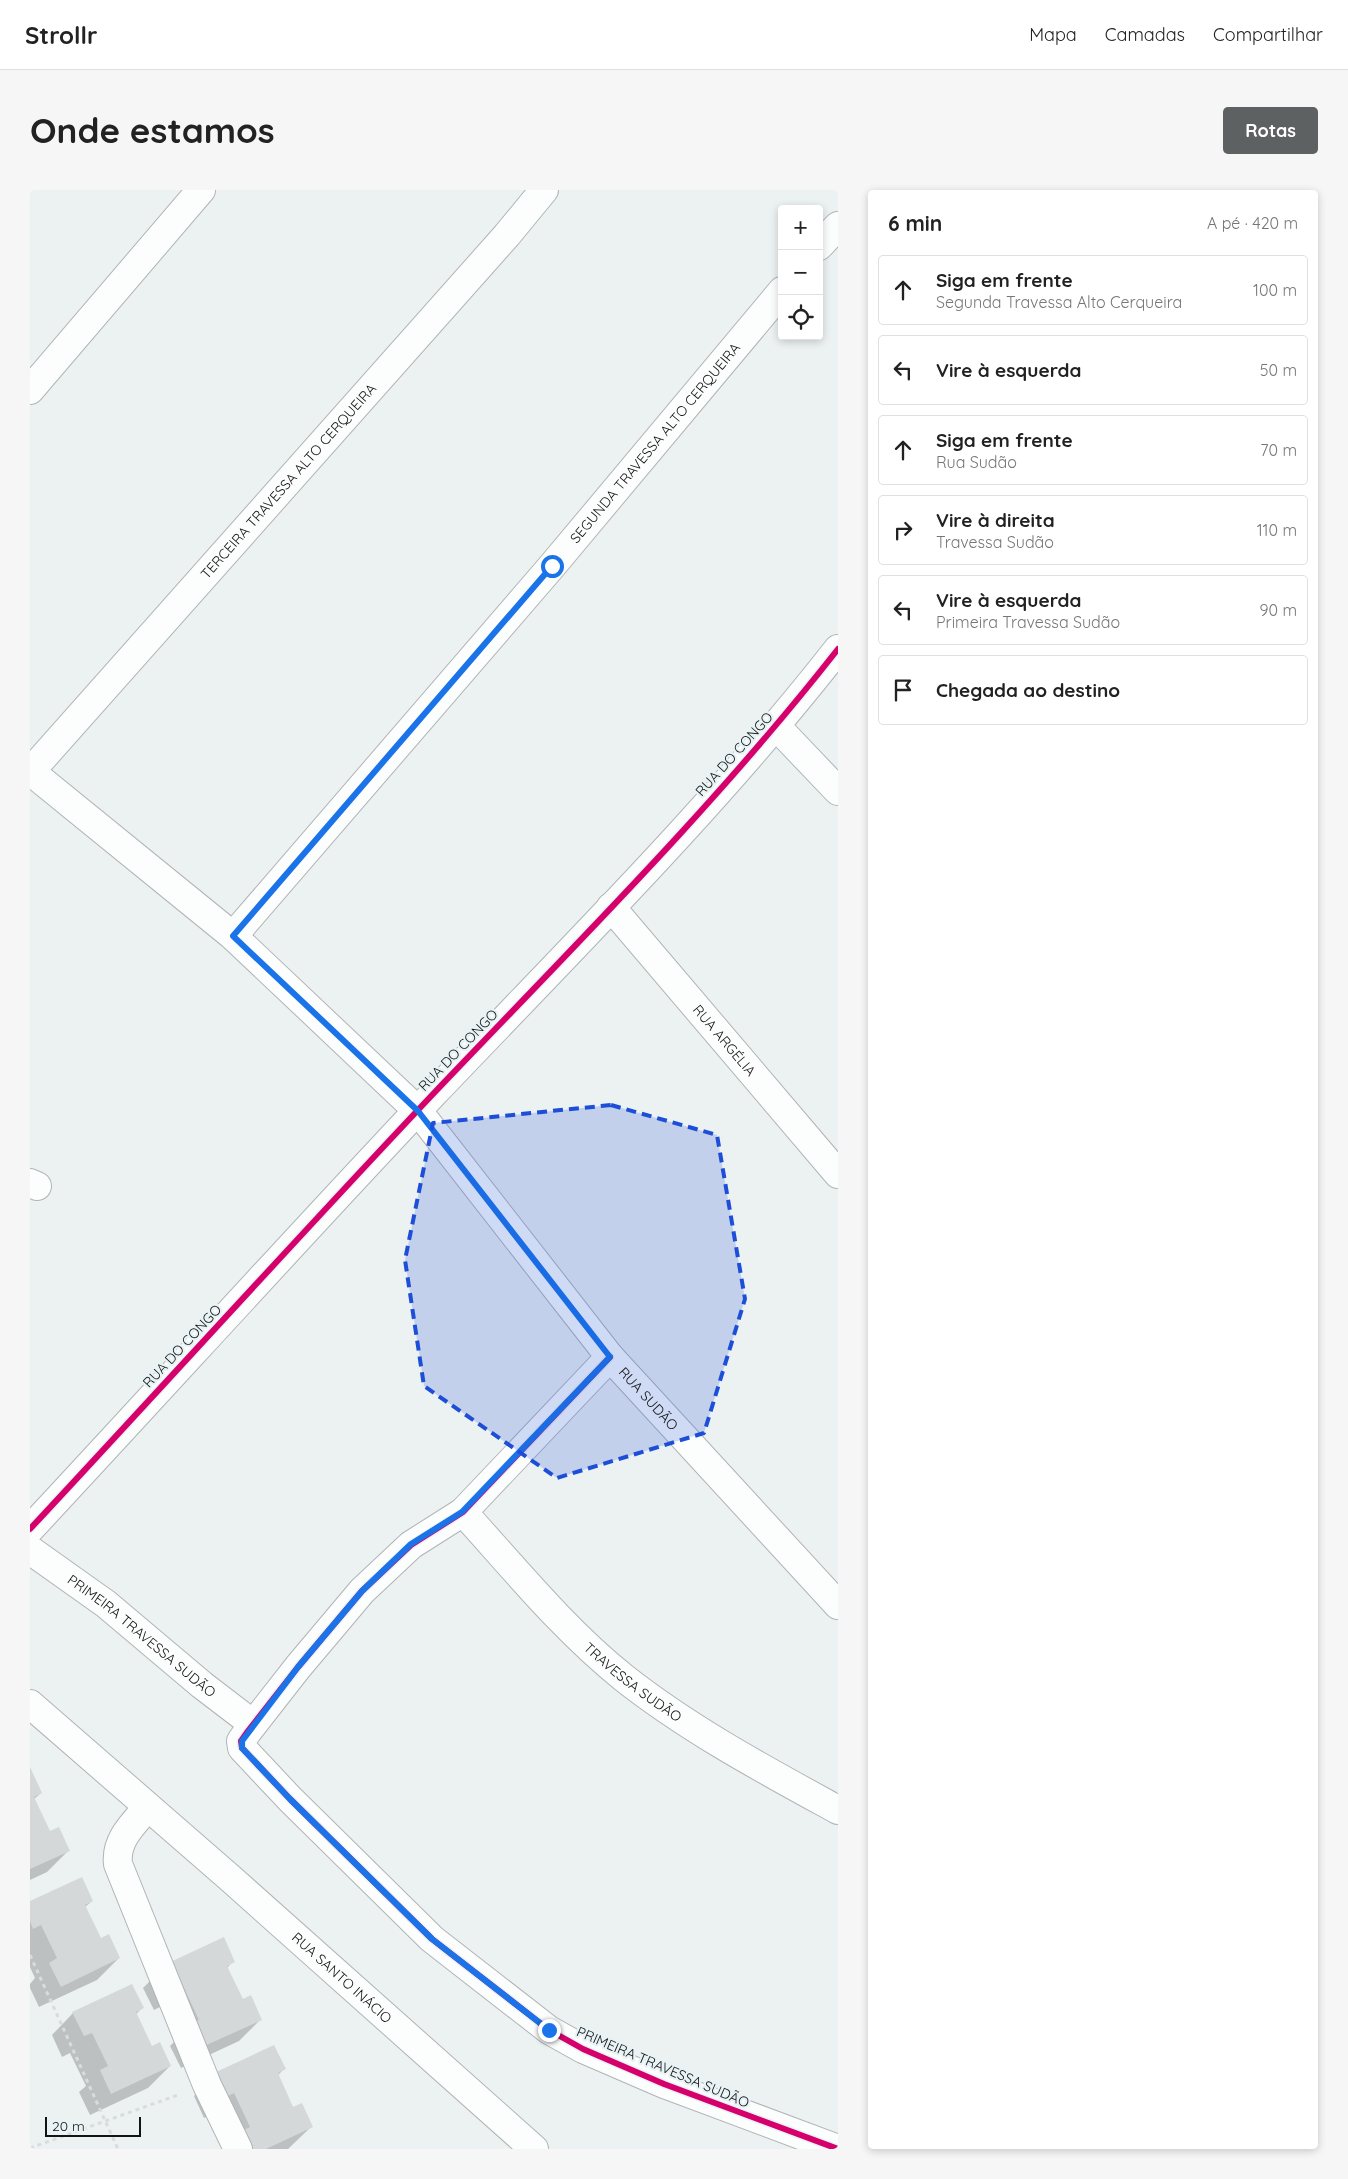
<!DOCTYPE html>
<html lang="pt">
<meta charset="utf-8">
<style>
body{margin:0;font-family:Quicksand,sans-serif;background:#f6f6f6;color:#222}
.controls{position:absolute;right:15px;top:15px;display:grid;overflow:hidden;border-radius:5px;box-shadow:0 2px 8px #0003}
.controls button{width:45px;height:45px;display:grid;place-items:center;padding:0;border:0;border-bottom:1px solid #e0e0e0;background:#fff;color:#222;font:25px sans-serif}
.scale{position:absolute;left:15px;bottom:12px;width:96px;box-sizing:border-box;padding-left:5px;border:2px solid #111415;border-top:0;font-size:14px;line-height:18px;white-space:nowrap;color:#111415;-webkit-text-stroke:4px #e9f3f5;paint-order:stroke}
.stop{position:absolute;width:15px;height:15px;margin:-11px;border:4px solid #1a73e8;border-radius:50%;background:#fff}
.stop.end{background:#1a73e8;border-color:#fff;box-shadow:0 1px 5px #0008}
.list{margin:0;padding:0;list-style:none}
h2{display:flex;justify-content:space-between;align-items:center;height:65px;margin:0;padding:0 20px;font-size:21px}
h2 small{font-size:16px;font-weight:400;color:#767676}
.list li{display:grid;grid-template-columns:32px 1fr auto;gap:15px;align-items:center;box-sizing:border-box;height:70px;margin:0 10px 10px;padding:0 10px;border:1px solid #e0e0e0;border-radius:5px}
.list b{display:block;font-size:19px;white-space:nowrap}
.list p{margin:0;font-size:16px;white-space:nowrap;color:#767676}
.list em{font-size:16px;font-style:normal;color:#767676}
.icon{flex:none;width:28px;height:28px;fill:none;stroke:currentColor;stroke-width:2;stroke-linecap:round;stroke-linejoin:round}
.map{position:relative;flex:none;width:808px;height:1959px;overflow:hidden;border-radius:5px}
header{display:flex;align-items:center;gap:30px;box-sizing:border-box;height:70px;padding:0 25px;background:#fff;border-bottom:1px solid #e0e0e0}
header strong{font-size:24px}
nav{display:flex;gap:28px;margin-inline-start:auto;font-size:18px}
.intro{display:flex;align-items:center;justify-content:space-between;box-sizing:border-box;height:120px;padding:0 30px}
h1{margin:0;font-size:35px}
.button{padding:12px 22px;border-radius:5px;background:#5e6162;color:#fff;font-size:18px;font-weight:700}
main{display:flex;gap:30px;padding:0 30px}
aside{flex:1;background:#fff;border-radius:5px;box-shadow:0 2px 8px #0003}
.map>svg:first-child{display:block}
</style>
<header>
<strong>Strollr</strong>
<nav><a>Mapa</a><a>Camadas</a><a>Compartilhar</a></nav>
</header>
<div class="intro"><h1>Onde estamos</h1><a class="button">Rotas</a></div>
<main>
<div class="map">
<svg width="808" height="1959" viewBox="0 0 808 1959">
<rect width="100%" height="100%" fill="#ecf1f2"/>
<path fill="#0003" d="M0 1581 11 1603 4 1609 20 1642 38 1661 17 1682 0 1690Z
M62 1711 55 1717 70 1750 89 1768 67 1790 9 1817 0 1798V1794L5 1788 0 1777V1712Z
M203 1771 197 1778 212 1811 231 1829 209 1851 151 1878 140 1856 147 1849 132 1816 124 1820 113 1798 135 1776Z
M112 1818 105 1825 121 1858 140 1876 118 1898 60 1925 49 1902 56 1896 40 1863 32 1867 22 1845 43 1823Z
M254 1879 247 1886 263 1918 281 1937 258 1959H196L182 1924 174 1928 164 1906 185 1884Z"/>
<path fill="#d4d8d9" d="M0 1577 12 1603 4 1607 20 1641 29 1637 40 1661 0 1679Z
M52 1687 63 1711 55 1715 71 1748 79 1744 90 1768 31 1797 19 1773 27 1768 11 1735 3 1739 0 1731V1711Z
M194 1747 205 1772 197 1776 213 1809 221 1805 232 1830 172 1857 161 1833 169 1830 153 1796 145 1799 134 1775Z
M102 1794 114 1818 106 1822 122 1856 130 1852 141 1876 81 1904 70 1880 78 1876 62 1843 54 1846 42 1822Z
M244 1855 256 1879 248 1883 263 1917 272 1913 283 1937 236 1959H220L212 1941 220 1937 204 1903 196 1907 184 1883Z"/>
<g fill="none" stroke-linecap="round" stroke-linejoin="round">
<g stroke="#b1b4b6" stroke-width="30">
<g id="minor">
<path d="M789 56 808 36"/>
<path d="M0 200 171 0"/>
<path d="M746 536 808 601"/>
<path id="s1" d="M0 581 203 746 388 921 580 1167 808 1415"/>
<path id="s2" d="M0 582 477 45 514 0"/>
<path id="s3" d="M581 717 808 984"/>
<path id="s4" d="M203 746 522 376 752 101"/>
<path d="M0 993 7 996"/>
<path d="M580 1167 433 1322 381 1355 332 1401 268 1477 218 1541 211 1551 212 1558 260 1609 402 1749 519 1840 553 1859 634 1894 808 1959"/>
<path id="s5" d="M433 1322C484 1378 534 1440 594 1488 660 1540 735 1580 808 1620"/>
<path d="M0 1339C135 1194 268 1047 404 903 542 758 685 616 808 459"/>
<path id="s6" d="M0 1360 76 1414 172 1495 223 1534"/>
<path id="s7" d="M0 1514 200 1688 504 1959"/>
<path d="M118 1617C104 1633 85 1650 88 1674L177 1895 208 1959"/>
</g>
</g>
<path stroke="#d9dbdc" stroke-width="3" stroke-dasharray="4 4" stroke-linecap="butt" d="M0 1765 88 1959
M0 1958 148 1905"/>
<use href="#minor" stroke="#fcfdfd" stroke-width="28"/>
<g stroke="#e9f3f5" stroke-width="9">
<path id="cycleway" d="M580 1167 433 1322 381 1355 332 1401 268 1477 218 1541 211 1551 212 1558 260 1609 402 1749 519 1840 553 1859 634 1894 808 1959
M0 1339C135 1194 268 1047 404 903 542 758 685 616 808 459"/>
</g>
<use href="#cycleway" stroke="#d6006c" stroke-width="6"/>
</g>
<g fill="none" stroke-linecap="round" stroke-linejoin="round">
<path stroke="#1a73e8" stroke-width="6" d="M519 1840 402 1749 260 1609 212 1558V1551L268 1477 332 1401 381 1354 432 1322 580 1167 388 921 203 746 522 376"/>
</g>
<path fill="#1d4ed8" fill-opacity="0.2" stroke="#1d4ed8" stroke-width="4" stroke-dasharray="10 6" stroke-linejoin="round" d="M581 915 687 945 715 1109 674 1243 527 1288 394 1196 375 1070 403 933Z"/>
<g text-anchor="middle" dominant-baseline="central" stroke-width="4.5" stroke-linejoin="round" paint-order="stroke">
<g font-size="14" fill="#111415" stroke="#e9f3f5">
<text stroke="none"><textPath href="#s4" startOffset="649">SEGUNDA TRAVESSA ALTO CERQUEIRA</textPath></text>
<text stroke="none"><textPath href="#s2" startOffset="389">TERCEIRA TRAVESSA ALTO CERQUEIRA</textPath></text>
<text transform="translate(704 564) rotate(-48)">RUA DO CONGO</text>
<text stroke="none"><textPath href="#s3" startOffset="175">RUA ARGÉLIA</textPath></text>
<text transform="translate(428 860) rotate(-46)">RUA DO CONGO</text>
<text transform="translate(152 1156) rotate(-47)">RUA DO CONGO</text>
<text stroke="none"><textPath href="#s1" startOffset="885">RUA SUDÃO</textPath></text>
<text stroke="none"><textPath href="#s6" startOffset="141">PRIMEIRA TRAVESSA SUDÃO</textPath></text>
<text stroke="none"><textPath href="#s5" startOffset="241">TRAVESSA SUDÃO</textPath></text>
<text stroke="none"><textPath href="#s7" startOffset="415">RUA SANTO INÁCIO</textPath></text>
<text transform="translate(633 1877) rotate(23)">PRIMEIRA TRAVESSA SUDÃO</text>
</g>
</g>
</svg>
<div class="controls">
<button>+</button>
<button>−</button>
<button><svg class="icon" aria-label="locate" viewBox="0 0 24 24"><circle cx="12" cy="12" r="6"/><path d="M12 2v4M12 18v4M2 12h4M18 12h4"/></svg></button>
</div>
<div class="scale">20 m</div>
<div class="stop" style="left:522px;top:376px"></div>
<div class="stop end" style="left:519px;top:1840px"></div>
</div>
<aside>
<h2>6 min<small>A pé · 420 m</small></h2>
<ul class="list">
<li><svg class="icon" aria-label="ahead" viewBox="0 0 24 24"><path d="M12 20V5M6 11l6-6 6 6"/></svg><div><b>Siga em frente</b><p>Segunda Travessa Alto Cerqueira</p></div><em>100 m</em></li>
<li><svg class="icon" aria-label="left" viewBox="0 0 24 24"><path d="M17 20v-9H6M10 6l-5 5 5 5"/></svg><div><b>Vire à esquerda</b></div><em>50 m</em></li>
<li><svg class="icon" aria-label="ahead" viewBox="0 0 24 24"><path d="M12 20V5M6 11l6-6 6 6"/></svg><div><b>Siga em frente</b><p>Rua Sudão</p></div><em>70 m</em></li>
<li><svg class="icon" aria-label="right" viewBox="0 0 24 24"><path d="M7 20v-9h11M14 6l5 5-5 5"/></svg><div><b>Vire à direita</b><p>Travessa Sudão</p></div><em>110 m</em></li>
<li><svg class="icon" aria-label="left" viewBox="0 0 24 24"><path d="M17 20v-9H6M10 6l-5 5 5 5"/></svg><div><b>Vire à esquerda</b><p>Primeira Travessa Sudão</p></div><em>90 m</em></li>
<li><svg class="icon" aria-label="arrive" viewBox="0 0 24 24"><path d="M6 21V4h12l-3 4 3 4H6"/></svg><div><b>Chegada ao destino</b></div></li>
</ul>
</aside>
</main>
